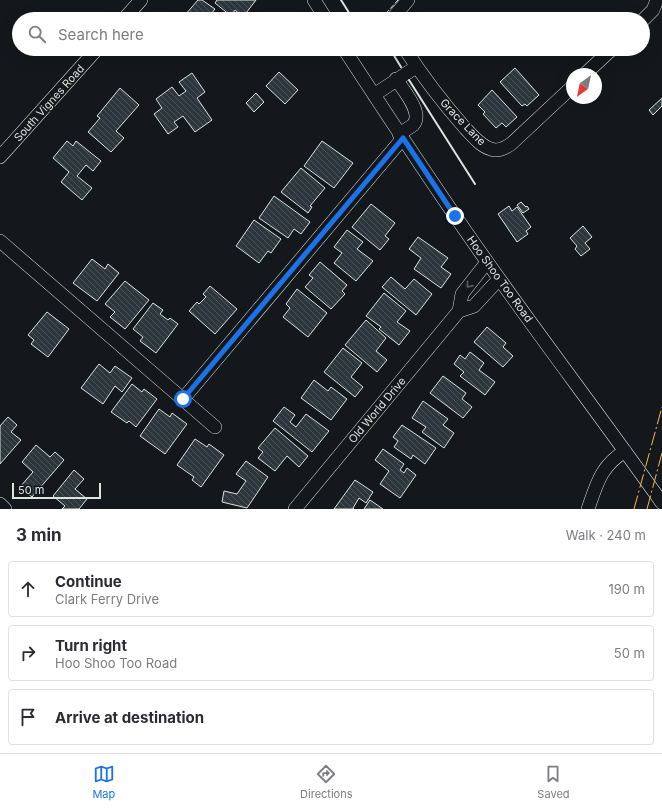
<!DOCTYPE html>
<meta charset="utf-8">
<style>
body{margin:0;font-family:Inter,sans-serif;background:#f2f2f3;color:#2b2b33}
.compass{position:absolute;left:566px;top:68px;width:36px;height:36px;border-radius:50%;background:#fff;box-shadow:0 4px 16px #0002;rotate:213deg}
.scale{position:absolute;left:12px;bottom:10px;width:89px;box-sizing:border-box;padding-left:4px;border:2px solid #d8e6dc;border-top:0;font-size:11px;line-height:14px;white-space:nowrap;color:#d8e6dc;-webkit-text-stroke:3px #14181c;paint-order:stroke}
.stop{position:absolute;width:12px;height:12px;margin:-9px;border:3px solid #1a73e8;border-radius:50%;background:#fff}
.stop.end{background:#1a73e8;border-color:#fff;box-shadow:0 1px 4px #0008}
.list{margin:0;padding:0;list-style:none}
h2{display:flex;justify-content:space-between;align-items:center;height:52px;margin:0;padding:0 16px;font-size:17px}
h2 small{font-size:13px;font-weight:400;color:#7c7c81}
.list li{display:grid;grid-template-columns:26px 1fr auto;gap:12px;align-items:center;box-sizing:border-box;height:56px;margin:0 8px 8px;padding:0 8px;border:1px solid #e1e1e2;border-radius:4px}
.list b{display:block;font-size:15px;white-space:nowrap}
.list p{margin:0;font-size:13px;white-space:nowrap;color:#7c7c81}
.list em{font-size:13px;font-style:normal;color:#7c7c81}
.icon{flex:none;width:22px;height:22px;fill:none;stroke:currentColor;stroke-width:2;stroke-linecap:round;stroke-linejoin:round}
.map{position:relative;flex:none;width:662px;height:509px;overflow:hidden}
.search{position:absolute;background:#fff;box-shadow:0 4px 16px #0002;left:12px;right:12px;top:12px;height:44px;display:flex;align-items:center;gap:10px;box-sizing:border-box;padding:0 14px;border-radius:22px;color:#7c7c81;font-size:15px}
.sheet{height:244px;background:#fff}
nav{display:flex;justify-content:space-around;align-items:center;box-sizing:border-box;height:56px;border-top:1px solid #e1e1e2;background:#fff;font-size:11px;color:#7c7c81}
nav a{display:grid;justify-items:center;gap:2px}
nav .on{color:#1a73e8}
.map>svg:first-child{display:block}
</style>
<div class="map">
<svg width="662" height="509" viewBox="0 0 662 509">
<defs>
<pattern id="building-back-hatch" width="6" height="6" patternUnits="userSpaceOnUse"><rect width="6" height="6" fill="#2c363c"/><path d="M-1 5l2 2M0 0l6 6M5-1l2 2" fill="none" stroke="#4a5358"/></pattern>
</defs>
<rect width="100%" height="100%" fill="#14181c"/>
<path fill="url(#building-back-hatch)" stroke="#d8e6dc" d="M198 0H202L215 9 207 19H190L185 15Z
M217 0H256L243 17 235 10 231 16 215 3Z
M515 68 539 95 527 106 525 104 522 106 500 82Z
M279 72 298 90 285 104 266 86Z
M192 73 205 92 197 98 212 120 195 132 183 116 174 122 178 127 168 134 154 114 162 108 156 99 172 87 179 96 186 91 179 82Z
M120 88 139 105 116 131 124 138 111 152 88 132 100 118 97 116Z
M492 90 517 117 506 127 502 123 496 128 483 114 485 112 478 105Z
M256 93 264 102 254 112 246 103Z
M662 98V106L653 115 649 110Z
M67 141 73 146 76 141 101 161 93 171 86 165 77 176 92 188 82 200 61 182 69 172 53 158Z
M322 141 353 163 334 188 304 166Z
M301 168 325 188 310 206 312 207 308 213 281 192Z
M274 196 310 222 301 234 294 229 288 238 259 218Z
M521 202 526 207 527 206 529 209 523 213 517 205Z
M371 204 395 223 385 236 389 239 380 250 352 227Z
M509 206 512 211 517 207 531 227 526 231 528 234 517 242 498 214Z
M254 220 281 239 271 253 268 251 259 263 236 246Z
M583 226 592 237 585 243 590 249 581 256 575 249 577 246 570 238Z
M347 230 363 242 357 249 373 261 356 281 334 263 342 253 334 247Z
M418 237 448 258 441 267 451 274 441 288 414 269 421 258 409 249Z
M92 259 105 269 108 264 119 273 97 301 73 283Z
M320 262 347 285 342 291 345 294 331 309 305 287 313 278 309 275Z
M391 277 405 289 414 279 432 294 416 315 382 287Z
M125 281 149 300 125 329 110 317 115 312 105 304Z
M210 286 237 309 215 334 189 311 197 302 199 304 206 297 203 294Z
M297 289 327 313 308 337 283 317 290 308 286 304Z
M384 293 406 311 397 322 410 331 399 345 379 329 381 327 366 316Z
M153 303 163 310 160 314 168 320 170 318 178 324 156 353 140 341 143 337 133 329Z
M47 312 69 329 48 357 31 344 34 340 28 335Z
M366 320 386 338 376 351 387 360 377 372 345 345Z
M487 327 506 343 503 347 513 356 503 367 474 342Z
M343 348 362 363 351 377 363 387 355 397 324 372Z
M470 352 484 363 479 370 495 382 485 395 460 376 464 372 454 364 460 355 465 359Z
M99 364 110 373 115 366 132 378 122 392 115 386 103 404 81 388Z
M443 376 466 393 462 399 472 407 463 418 430 393Z
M314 380 328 391 331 387 347 399 331 420 301 398Z
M132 384 142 392 144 389 157 399 136 427 129 421 127 423 111 412Z
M423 401 448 419 443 425 454 433 444 448 422 432 426 427 412 418Z
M284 407 295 415 290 422 296 427 306 414 329 431 312 452 273 421Z
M159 409 170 417 172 413 187 424 165 454 140 436Z
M8 417 17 425 11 432 21 440 0 464V426Z
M402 425 436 448 425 464 413 455 411 459 394 447 398 441 393 437Z
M275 428 308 456 299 467 287 456 275 471 258 458 263 452 258 448Z
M195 439 207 447 209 444 224 455 201 487 192 480 194 477 177 465Z
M36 445 50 457 55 452 64 460 32 497 20 487 33 472 22 462Z
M383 449 404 464 400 470 404 473 407 468 416 475 400 498 380 484 389 471 375 460Z
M246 461 268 477 247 508 222 502 224 491 237 494 246 481 236 474Z
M74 470 84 479 75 489 87 499 79 509H62L65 506 53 496Z
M355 480 373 492 366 503 359 498 353 508 354 509H334Z
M370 500 383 509H364Z"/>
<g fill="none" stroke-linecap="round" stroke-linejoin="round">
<g stroke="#d8e6dc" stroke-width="14">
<path id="minor" d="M314 0 326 19
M124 19 141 0
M394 19 396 14 408 0
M643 20 653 10 657 0
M344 49C391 121 438 193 488 263 545 344 605 422 662 503
M405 49C423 77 443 103 465 128 473 136 480 146 491 149 498 152 505 148 511 144L572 87
M585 74 612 49
M396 79C403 90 424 113 413 125 409 128 404 131 399 134
M374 95 416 67
M0 157 97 49
M0 241 215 427
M459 311 474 306 499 279
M183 399 403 138
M0 504 5 509
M295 509 459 311 462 294 487 262
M588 509C597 483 601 466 625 451"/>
</g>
<use href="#minor" stroke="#14181c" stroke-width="13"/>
<path stroke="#d8e6dc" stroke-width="1" stroke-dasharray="5 2" stroke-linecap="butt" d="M381 19 398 0"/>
<path stroke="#d8e6dc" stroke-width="2" d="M341 0 353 19
M390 49 401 67
M409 80 475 184"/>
<path stroke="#ffb74d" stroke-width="1" stroke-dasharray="14 3 2 3" stroke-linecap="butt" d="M634 509 662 407
M647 509 662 453"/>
</g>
<defs><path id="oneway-chevron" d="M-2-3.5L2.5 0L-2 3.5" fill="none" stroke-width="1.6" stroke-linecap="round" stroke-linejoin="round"/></defs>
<use stroke="#59605f" href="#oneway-chevron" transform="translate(469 285) rotate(129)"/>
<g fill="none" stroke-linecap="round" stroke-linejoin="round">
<path stroke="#1a73e8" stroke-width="5" d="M183 399 403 138 455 216"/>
</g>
<g text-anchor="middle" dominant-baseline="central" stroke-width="3" stroke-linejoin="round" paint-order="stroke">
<g font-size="11" fill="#d8e6dc" stroke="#14181c">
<text transform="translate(49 103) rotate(-48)">South Vignes Road</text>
<text transform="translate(463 122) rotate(46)">Grace Lane</text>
<text transform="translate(500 279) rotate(54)">Hoo Shoo Too Road</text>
<text transform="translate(377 410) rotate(-50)">Old World Drive</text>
</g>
</g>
</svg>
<svg class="compass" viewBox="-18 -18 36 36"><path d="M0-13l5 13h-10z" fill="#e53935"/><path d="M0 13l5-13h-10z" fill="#7c7c81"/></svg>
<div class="scale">50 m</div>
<div class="stop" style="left:183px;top:399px"></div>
<div class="stop end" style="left:455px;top:216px"></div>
<div class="search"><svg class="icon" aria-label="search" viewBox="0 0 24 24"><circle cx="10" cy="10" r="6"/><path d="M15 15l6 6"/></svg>Search here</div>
</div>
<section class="sheet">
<h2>3 min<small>Walk · 240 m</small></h2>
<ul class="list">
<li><svg class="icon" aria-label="ahead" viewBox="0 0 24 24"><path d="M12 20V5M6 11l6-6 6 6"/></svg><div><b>Continue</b><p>Clark Ferry Drive</p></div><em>190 m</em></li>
<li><svg class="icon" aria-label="right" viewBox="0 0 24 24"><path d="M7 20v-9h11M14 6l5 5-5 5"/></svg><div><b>Turn right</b><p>Hoo Shoo Too Road</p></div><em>50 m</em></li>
<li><svg class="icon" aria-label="arrive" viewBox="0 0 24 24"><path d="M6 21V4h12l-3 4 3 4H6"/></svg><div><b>Arrive at destination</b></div></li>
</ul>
</section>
<nav>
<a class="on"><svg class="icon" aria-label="map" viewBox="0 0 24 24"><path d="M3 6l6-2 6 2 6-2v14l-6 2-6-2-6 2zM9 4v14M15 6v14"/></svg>Map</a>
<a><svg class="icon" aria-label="directions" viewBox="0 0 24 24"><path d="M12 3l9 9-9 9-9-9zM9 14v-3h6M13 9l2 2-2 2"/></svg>Directions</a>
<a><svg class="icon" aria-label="saved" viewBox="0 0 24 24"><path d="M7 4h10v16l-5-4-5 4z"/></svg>Saved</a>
</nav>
